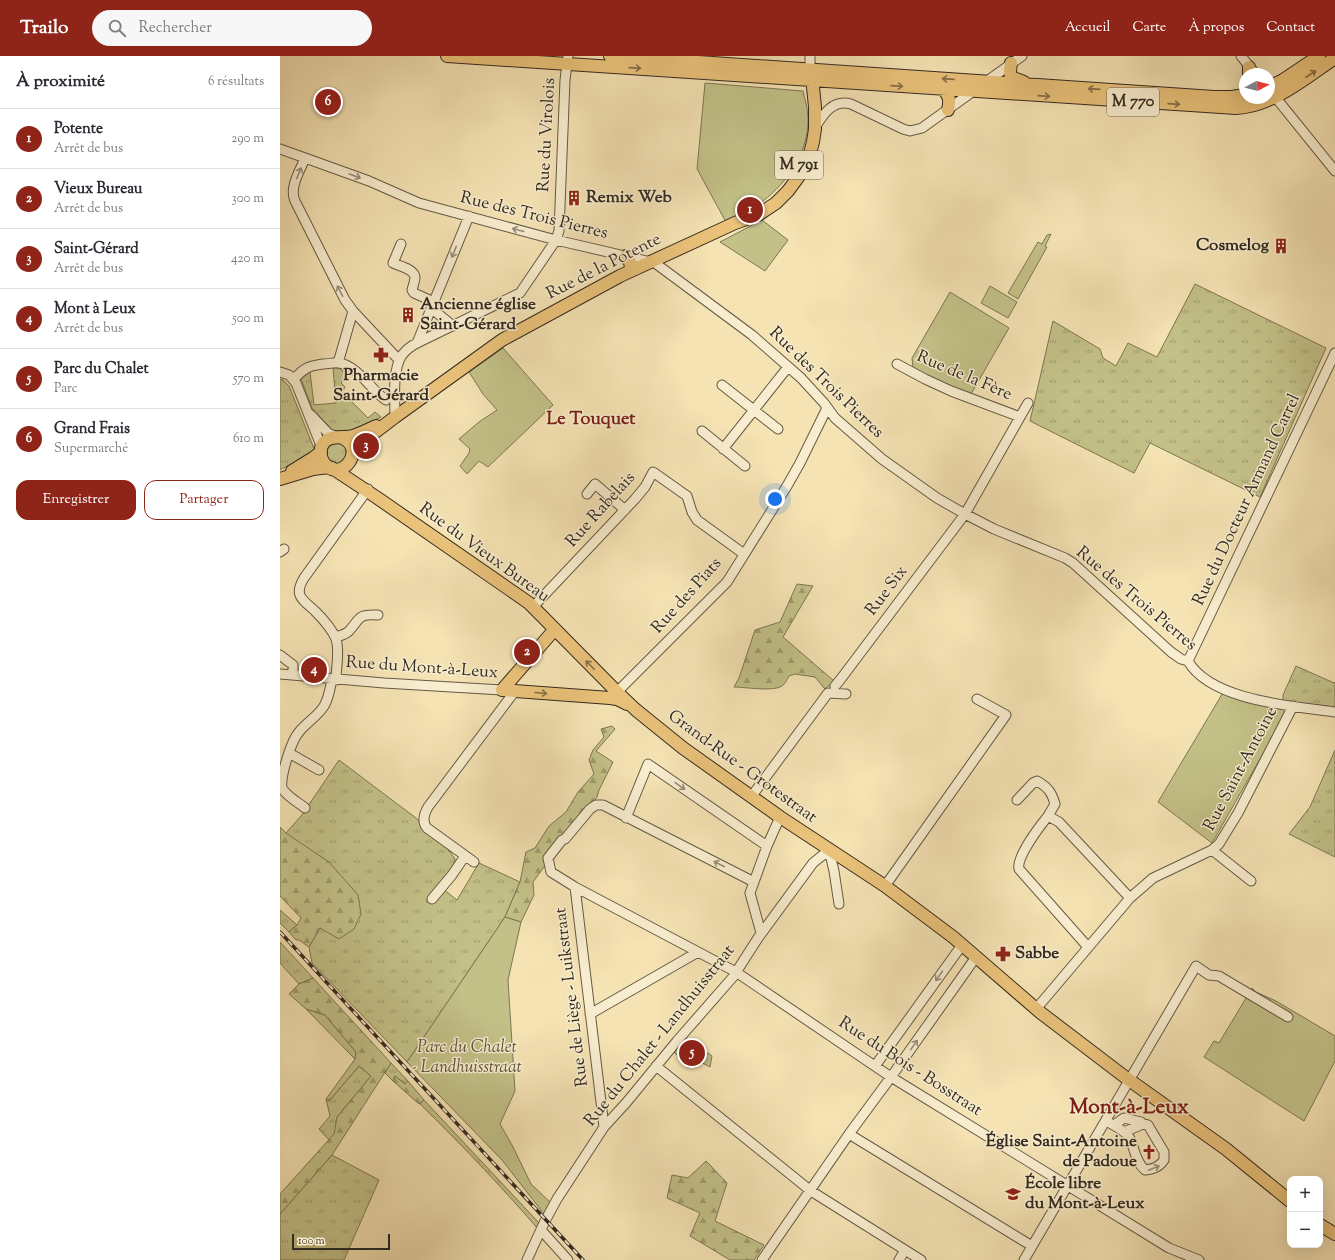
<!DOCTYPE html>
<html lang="fr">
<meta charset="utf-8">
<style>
body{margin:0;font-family:"Sorts Mill Goudy",serif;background:#f7f7f7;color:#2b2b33}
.controls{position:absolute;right:12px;bottom:12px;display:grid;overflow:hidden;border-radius:8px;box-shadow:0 4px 16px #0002}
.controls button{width:36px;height:36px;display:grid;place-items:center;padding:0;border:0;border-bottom:1px solid #e1e1e2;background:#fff;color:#2b2b33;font:20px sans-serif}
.compass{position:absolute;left:959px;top:12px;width:36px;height:36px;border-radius:50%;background:#fff;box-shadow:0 4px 16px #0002;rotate:83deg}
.scale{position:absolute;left:12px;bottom:10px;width:98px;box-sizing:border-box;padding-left:4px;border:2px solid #342b21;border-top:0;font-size:11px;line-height:14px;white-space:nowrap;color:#342b21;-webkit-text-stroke:3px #f8edce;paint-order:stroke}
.you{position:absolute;left:495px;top:443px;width:14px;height:14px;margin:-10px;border:3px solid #fff;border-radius:50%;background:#1a73e8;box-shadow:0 0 0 6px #1a73e833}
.badge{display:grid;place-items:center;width:26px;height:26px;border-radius:50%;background:#8f2418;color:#fff;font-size:13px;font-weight:700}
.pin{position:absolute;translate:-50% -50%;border:2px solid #fff;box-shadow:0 1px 4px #0006}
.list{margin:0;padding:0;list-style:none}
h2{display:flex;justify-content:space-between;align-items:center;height:52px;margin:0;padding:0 16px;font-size:17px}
h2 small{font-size:13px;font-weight:400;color:#7c7c81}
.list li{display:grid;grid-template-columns:26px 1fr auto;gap:12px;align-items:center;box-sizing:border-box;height:60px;padding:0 16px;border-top:1px solid #e1e1e2}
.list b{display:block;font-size:15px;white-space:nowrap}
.list p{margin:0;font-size:13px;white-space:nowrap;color:#7c7c81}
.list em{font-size:13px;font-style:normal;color:#7c7c81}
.actions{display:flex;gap:8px;padding:12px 16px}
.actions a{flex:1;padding:9px 0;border:1px solid #8f2418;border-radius:12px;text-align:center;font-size:14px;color:#8f2418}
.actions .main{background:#8f2418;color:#fff}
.icon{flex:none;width:22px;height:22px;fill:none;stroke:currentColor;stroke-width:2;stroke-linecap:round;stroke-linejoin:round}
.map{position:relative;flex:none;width:1055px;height:1204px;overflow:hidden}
header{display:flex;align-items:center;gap:24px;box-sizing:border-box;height:56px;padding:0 20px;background:#8f2418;color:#fff}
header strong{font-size:19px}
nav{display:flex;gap:22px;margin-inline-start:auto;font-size:14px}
.search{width:280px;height:36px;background:#f7f7f7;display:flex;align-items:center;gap:10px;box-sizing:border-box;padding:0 14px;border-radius:22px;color:#7c7c81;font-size:15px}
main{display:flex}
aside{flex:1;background:#fff}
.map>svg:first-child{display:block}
</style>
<header>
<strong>Trailo</strong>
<div class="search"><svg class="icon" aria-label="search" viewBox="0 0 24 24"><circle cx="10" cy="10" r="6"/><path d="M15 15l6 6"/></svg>Rechercher</div>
<nav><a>Accueil</a><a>Carte</a><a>À propos</a><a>Contact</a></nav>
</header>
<main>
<aside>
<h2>À proximité<small>6 résultats</small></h2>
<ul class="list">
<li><span class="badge">1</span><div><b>Potente</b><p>Arrêt de bus</p></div><em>290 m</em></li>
<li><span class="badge">2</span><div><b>Vieux Bureau</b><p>Arrêt de bus</p></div><em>300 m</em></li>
<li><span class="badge">3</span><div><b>Saint-Gérard</b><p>Arrêt de bus</p></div><em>420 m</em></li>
<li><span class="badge">4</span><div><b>Mont à Leux</b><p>Arrêt de bus</p></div><em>500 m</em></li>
<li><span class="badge">5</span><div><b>Parc du Chalet</b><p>Parc</p></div><em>570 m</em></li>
<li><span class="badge">6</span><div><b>Grand Frais</b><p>Supermarché</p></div><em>610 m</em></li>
</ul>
<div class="actions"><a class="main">Enregistrer</a><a>Partager</a></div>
</aside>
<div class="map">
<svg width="1055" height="1204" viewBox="0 0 1055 1204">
<defs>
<pattern id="grass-tufts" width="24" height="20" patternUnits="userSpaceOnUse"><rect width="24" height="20" fill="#c3c188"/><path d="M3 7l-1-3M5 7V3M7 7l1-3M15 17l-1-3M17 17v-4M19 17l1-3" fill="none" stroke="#9f9d6f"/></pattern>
<pattern id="forest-firs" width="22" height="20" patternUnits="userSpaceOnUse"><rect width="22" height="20" fill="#c3c188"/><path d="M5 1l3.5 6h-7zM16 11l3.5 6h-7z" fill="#9f9d6f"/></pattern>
</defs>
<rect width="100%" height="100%" fill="#f5e3b4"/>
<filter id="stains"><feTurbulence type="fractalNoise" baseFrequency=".005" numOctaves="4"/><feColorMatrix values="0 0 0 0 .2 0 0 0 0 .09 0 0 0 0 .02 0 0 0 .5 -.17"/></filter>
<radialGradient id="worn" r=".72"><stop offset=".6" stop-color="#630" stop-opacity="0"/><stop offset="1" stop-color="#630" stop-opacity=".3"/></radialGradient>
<path fill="url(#grass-tufts)" stroke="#7c7654" d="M915 228 1046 292 980 441 870 387 854 417 750 365 773 265 820 293 823 302 836 310 848 287 877 301Z
M53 312H58L69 317 61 327 65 331 62 336 88 362 95 356 101 361 69 376 53 375 32 352 21 323 30 316 34 349 56 347Z
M0 323 3 324 9 330 35 395 0 414Z
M56 386 65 389 68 399 60 408H52L45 399 47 391Z
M1016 610 1054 627 1055 626V651L1003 645V639Z
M1055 694V801L1009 778 1030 751Z
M59 704 136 762 170 796 175 803V810L163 833 177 844 199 807 240 826 225 861 127 1006 32 907 29 891 40 872 6 777 22 759Z
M0 854 17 869 9 876 0 867Z
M0 886 33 922 19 928 0 907Z
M26 953 45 959 76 996 75 1003Z
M111 1007 128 1025 125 1028 115 1020 113 1025 105 1017Z
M79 1010 91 1020 57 1061 55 1078 49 1084 39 1073 50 1060 46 1043 49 1045Z
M144 1044 260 1168 258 1173C220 1129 181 1088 140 1048Z
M52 1099 99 1124 64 1204H0V1158Z"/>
<path fill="url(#forest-firs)" stroke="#7c7654" d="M517 528 533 530 503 581 554 625 545 633 535 621 515 618 509 620C507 623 505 628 502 630 493 636 465 631 454 631L459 622 475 574 500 566Z
M332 670 335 673 316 695 333 706 319 734 317 741 299 763 253 826 254 839 241 866 225 861 240 826 246 796 255 792 269 770 286 756 298 736 314 718 309 704 313 694 324 681 321 673Z
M0 771 6 777 49 806 78 839 81 858 74 873 59 883 40 872 29 891 19 884H16L9 876 17 869 21 862 0 840Z
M33 922 111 1007 52 1099 0 1158V1138L54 1078 57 1061 91 1020 79 1010 49 1045 46 1043 75 1003 76 996 45 959 26 953 9 938 19 928Z
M115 1020 125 1028 128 1025 144 1044 139 1048 113 1025Z
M426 1105 447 1127 435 1165 484 1189 474 1204H450L410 1180 420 1157 387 1142 392 1119 408 1122Z"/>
<path fill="#c3c188" stroke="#7c7654" d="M425 27 523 35C525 44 528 53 528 62 529 95 508 126 483 145 472 154 458 160 446 166L417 113Z
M482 164 508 184 485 215 440 186Z
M771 178 765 190 767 191 738 243 728 237 758 186 762 188 767 179Z
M710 230 737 246 728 262 701 247Z
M670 236 729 272 691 338 655 325 633 312 632 302Z
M223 292 273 349 208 411 199 405 187 418 180 410 189 397 190 393 179 383 199 366 217 354 203 338 189 316Z
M944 635 1009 652 932 787 878 746Z
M225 861 241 866 228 924 235 1035 220 1068 232 1089 251 1128 272 1148 264 1158 222 1104 127 1006Z
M972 932 976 936 996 945 1055 980V1005L1024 1065 924 1001 934 985 939 987Z
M404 981 432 1000 430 1011 415 1003 412 1009 402 1004 393 995Z"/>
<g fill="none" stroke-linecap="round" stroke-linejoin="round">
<g stroke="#645946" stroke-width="11">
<path id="minor" d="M961 0 973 15
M530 14V0
M992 37 1055 115
M535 72C543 58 553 43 571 48L623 73 630 75 642 72 742 0
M0 93 89 125 139 147 276 184 375 207 472 279 521 322 544 347 555 362 602 403 657 442 685 458 714 473 785 502 793 507 891 596 901 603 908 605C931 645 1013 650 1055 656
M25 102C20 115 9 131 15 145L65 244 73 255 119 304
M121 188 113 207C119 210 134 213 135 221 135 225 133 230 132 234L134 237 154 246
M151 252 173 270
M137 287 189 160
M58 307 73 255
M617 308 645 323 671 335 740 361
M0 316 9 319 16 327 40 387 41 393
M14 323C24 312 28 310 43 308 49 308 54 306 59 307 78 310 91 334 106 344
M442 329 498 373
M31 359 48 377 57 381
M115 361C115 343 112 314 122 299 126 294 131 290 137 287L240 237 276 184 279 175 285 24 288 0
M422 375 465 410
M443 393 508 311
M307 438 315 428 345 454
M0 496 4 493
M253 551 355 443 365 431 373 416 407 440 412 456 417 464 464 498
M55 581C60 580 66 578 69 575 81 562 77 558 98 559
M0 599 13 609V619
M908 605 1055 297
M0 618 104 627 222 634
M56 624C56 611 60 595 56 583 52 573 43 563 35 555 23 544 13 540 24 522L88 433
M555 630 560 624 685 458 748 347
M333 640 447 526 507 430 520 407 547 352
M9 697 39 714
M471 741 548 637 566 638
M737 744 753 727 757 725C768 731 772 737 775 748L768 760
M25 752C18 746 6 740 2 732 0 721 11 685 19 676 26 667 38 660 44 650 49 642 50 632 52 623
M346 762 368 708 487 790
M932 794 971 825
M194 806 147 772C142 766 144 758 148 751L235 635
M474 826 323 749H316L310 753 285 783 282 784 268 802 271 816 295 831 456 916 611 1021 889 1192 919 1204
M605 830 726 659 697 643
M295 831 324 1071
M152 843 172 819 185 800
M481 877 470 837 487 790 500 761
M808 891 739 813C736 801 760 770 768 760L779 766 850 842
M756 953 850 842 873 822 932 794 939 788 958 757 1013 650
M310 958 418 896
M376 1010 531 1135 641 1204
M595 1010 682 889
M826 1065C833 1069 844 1074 849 1081 855 1092 855 1106 865 1114 874 1113 879 1111 884 1104V1096L868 1069 863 1068 861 1066 844 1062 834 1069
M844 1076 863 1068
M569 1078 752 1190
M261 1174 288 1204
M247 1204 264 1167 277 1143 324 1071 346 1047 397 985 453 921 478 882 533 807 549 794 554 815 559 848
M482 1204 569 1078 611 1021 696 901
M619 1204 625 1194
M744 1204 916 910 929 919 939 920 1008 961"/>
</g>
<g stroke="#342b21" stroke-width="14">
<path id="major" d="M167 0 956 52C993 50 1025 22 1055 2
M330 0 934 41H951L965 39
M731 7 730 15 731 21 744 26
M969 18V11
M989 31 1003 24 1039 0
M663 33C670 40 670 45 668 54
M346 200 351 208 350 215
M60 381C89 391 61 429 44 407 41 403 40 398 41 392 46 377 62 383 73 380 81 377 88 374 96 370
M73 397 81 387 115 361 222 284 340 220 455 167 478 159 496 147 508 135 519 120 529 101 533 86 535 73V51L532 21 530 14
M52 412 96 441 249 547 337 636 356 654 403 692 500 761 605 830 673 881 761 957 845 1021 946 1093 1010 1145
M12 415 33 402 41 396
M0 423 33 413 49 411
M222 634 330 642 337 643 347 648
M222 634 275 573
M1040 1169 1055 1178"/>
</g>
<use href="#minor" stroke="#f8edce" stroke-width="9"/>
<use href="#major" stroke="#eac27a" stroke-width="12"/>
<g stroke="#342b21" stroke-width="3.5">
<path id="rail" d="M0 876 303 1204"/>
</g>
<use href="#rail" stroke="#f8edce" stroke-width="2" stroke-dasharray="6" stroke-linecap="butt"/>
</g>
<defs><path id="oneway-shaft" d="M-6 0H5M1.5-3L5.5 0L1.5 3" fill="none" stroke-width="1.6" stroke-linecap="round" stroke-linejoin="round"/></defs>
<g stroke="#866f49">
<use href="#oneway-shaft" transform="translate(355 12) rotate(4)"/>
<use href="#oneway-shaft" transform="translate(1031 18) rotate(-33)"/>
<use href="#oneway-shaft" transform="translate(668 23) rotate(-176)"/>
<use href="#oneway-shaft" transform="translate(617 30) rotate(4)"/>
<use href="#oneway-shaft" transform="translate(814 33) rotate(-176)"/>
<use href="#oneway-shaft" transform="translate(764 40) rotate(4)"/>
<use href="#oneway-shaft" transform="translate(894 48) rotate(4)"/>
<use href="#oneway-shaft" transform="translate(310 609) rotate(-135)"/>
<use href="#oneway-shaft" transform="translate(261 637) rotate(5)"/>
</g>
<g stroke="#968c78">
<use href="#oneway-shaft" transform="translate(19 117) rotate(-68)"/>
<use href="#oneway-shaft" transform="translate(75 120) rotate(20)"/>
<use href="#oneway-shaft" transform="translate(238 174) rotate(-165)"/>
<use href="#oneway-shaft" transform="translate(174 196) rotate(112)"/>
<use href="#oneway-shaft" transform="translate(60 235) rotate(-117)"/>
<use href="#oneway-shaft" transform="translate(400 730) rotate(35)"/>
<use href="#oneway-shaft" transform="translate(439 808) rotate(-153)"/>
<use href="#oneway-shaft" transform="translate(659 920) rotate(125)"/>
<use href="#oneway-shaft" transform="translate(634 989) rotate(-55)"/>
<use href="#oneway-shaft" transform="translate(874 1112) rotate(-22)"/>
</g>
<defs>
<g id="building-bare" transform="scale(1.2)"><path d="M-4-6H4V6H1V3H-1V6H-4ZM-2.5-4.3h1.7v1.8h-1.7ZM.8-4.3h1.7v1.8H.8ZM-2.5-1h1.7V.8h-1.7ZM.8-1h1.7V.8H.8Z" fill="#8f2418" stroke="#f8edce" stroke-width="2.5" paint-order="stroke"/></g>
<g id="pharmacy-bare" transform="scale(1.2)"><path d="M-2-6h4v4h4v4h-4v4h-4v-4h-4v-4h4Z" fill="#8f2418" stroke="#f8edce" stroke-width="2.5" paint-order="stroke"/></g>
<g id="church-bare" transform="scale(1.2)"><path d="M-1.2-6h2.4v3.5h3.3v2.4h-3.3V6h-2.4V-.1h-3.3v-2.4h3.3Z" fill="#8f2418" stroke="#f8edce" stroke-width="2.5" paint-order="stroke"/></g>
<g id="school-bare" transform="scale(1.2)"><path d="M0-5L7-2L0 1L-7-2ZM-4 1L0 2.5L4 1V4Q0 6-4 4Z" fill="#8f2418" stroke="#f8edce" stroke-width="2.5" paint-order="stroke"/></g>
</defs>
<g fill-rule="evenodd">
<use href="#building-bare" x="294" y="142"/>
<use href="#building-bare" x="1001" y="190"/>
<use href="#building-bare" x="128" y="259"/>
<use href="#pharmacy-bare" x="101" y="299"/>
<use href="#pharmacy-bare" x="723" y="898"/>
<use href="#church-bare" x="869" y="1096"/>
<use href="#school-bare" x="733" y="1138"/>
</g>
<g text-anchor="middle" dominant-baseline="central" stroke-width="3" stroke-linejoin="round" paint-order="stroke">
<g fill="#f8edce" stroke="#6f6555" stroke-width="1">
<rect x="827" y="32" width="52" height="28" rx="3"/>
<rect x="495" y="95" width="48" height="28" rx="3"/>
</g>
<g font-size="16" font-weight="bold" fill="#342b21">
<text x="853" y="46">M 770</text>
<text x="519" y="109">M 791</text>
</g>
<g font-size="17" fill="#342b21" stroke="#f8edce">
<text transform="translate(267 79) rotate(-87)">Rue du Virolois</text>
<text transform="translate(254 160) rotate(14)">Rue des Trois Pierres</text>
<text transform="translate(324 211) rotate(-27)">Rue de la Potente</text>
<text transform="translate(684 320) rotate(23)">Rue de la Fère</text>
<text transform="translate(546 327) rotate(44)">Rue des Trois Pierres</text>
<text transform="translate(967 444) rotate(-65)">Rue du Docteur Armand Carrel</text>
<text transform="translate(321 454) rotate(-48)">Rue Rabelais</text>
<text transform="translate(204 497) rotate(36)">Rue du Vieux Bureau</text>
<text transform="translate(607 535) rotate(-53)">Rue Six</text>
<text transform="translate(407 540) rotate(-48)">Rue des Piats</text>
<text transform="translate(856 543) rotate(40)">Rue des Trois Pierres</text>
<text transform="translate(142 612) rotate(4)">Rue du Mont-à-Leux</text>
<text transform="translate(462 711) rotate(36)">Grand-Rue - Grotestraat</text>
<text transform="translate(961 713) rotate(-62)">Rue Saint-Antoine</text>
<text transform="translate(292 941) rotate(-97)">Rue de Liège - Luikstraat</text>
<text transform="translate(380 980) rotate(-51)">Rue du Chalet - Landhuisstraat</text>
<text transform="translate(630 1011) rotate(33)">Rue du Bois - Bosstraat</text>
</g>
<g font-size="17" font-weight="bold" fill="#342b21" stroke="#f8edce" text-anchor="start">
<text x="306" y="142">Remix Web</text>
<text x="989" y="190" text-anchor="end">Cosmelog</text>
<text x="140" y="249">Ancienne église<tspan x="140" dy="20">Saint-Gérard</tspan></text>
<text x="101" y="320" text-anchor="middle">Pharmacie<tspan x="101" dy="20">Saint-Gérard</tspan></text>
<text x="735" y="898">Sabbe</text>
<text x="857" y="1086" text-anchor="end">Église Saint-Antoine<tspan x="857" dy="20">de Padoue</tspan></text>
<text x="745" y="1128">École libre<tspan x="745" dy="20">du Mont-à-Leux</tspan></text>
</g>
<g font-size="17" font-style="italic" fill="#58503b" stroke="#f8edce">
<text x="187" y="992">Parc du Chalet<tspan x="187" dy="20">- Landhuisstraat</tspan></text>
</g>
<g font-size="18" font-weight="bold" fill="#7a1f14" stroke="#f8edce">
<text x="311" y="364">Le Touquet</text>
</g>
<g font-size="21" font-weight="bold" fill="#7a1f14" stroke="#f8edce">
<text x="849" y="1052">Mont-à-Leux</text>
</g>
</g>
<rect width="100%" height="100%" filter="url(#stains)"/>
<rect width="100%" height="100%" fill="url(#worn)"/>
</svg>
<div class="controls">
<button>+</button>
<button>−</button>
</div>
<svg class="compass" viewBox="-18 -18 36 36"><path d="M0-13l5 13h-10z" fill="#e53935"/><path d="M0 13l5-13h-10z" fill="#7c7c81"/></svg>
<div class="scale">100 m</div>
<div class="you"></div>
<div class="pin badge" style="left:470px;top:154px">1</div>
<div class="pin badge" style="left:247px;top:596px">2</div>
<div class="pin badge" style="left:86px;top:390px">3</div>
<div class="pin badge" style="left:34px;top:614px">4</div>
<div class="pin badge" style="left:412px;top:997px">5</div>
<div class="pin badge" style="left:48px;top:46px">6</div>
</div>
</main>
